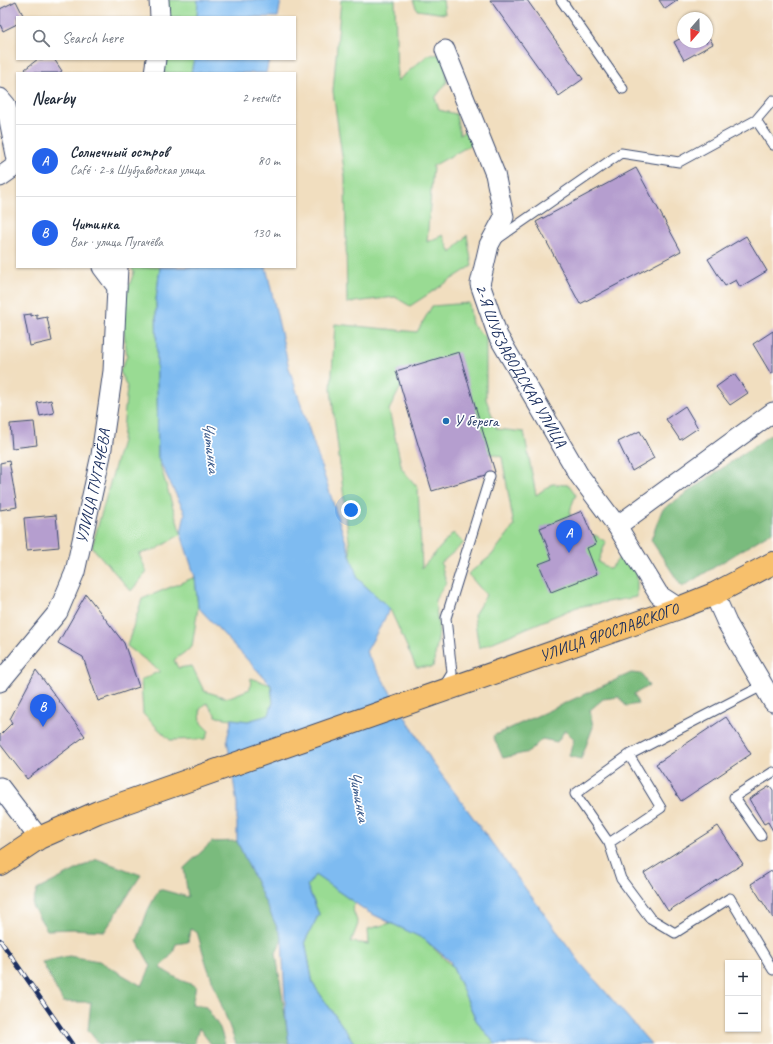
<!DOCTYPE html>
<meta charset="utf-8">
<style>
body{margin:0;font-family:Caveat,sans-serif;background:#f6f6f7;color:#1f2937}
.controls{position:absolute;right:12px;bottom:12px;display:grid;overflow:hidden;border-radius:0px;box-shadow:0 1px 3px #0004}
.controls button{width:36px;height:36px;display:grid;place-items:center;padding:0;border:0;border-bottom:1px solid #e0e1e3;background:#fff;color:#1f2937;font:20px sans-serif}
.compass{position:absolute;left:677px;top:12px;width:36px;height:36px;border-radius:50%;background:#fff;box-shadow:0 1px 3px #0004;rotate:200deg}
.you{position:absolute;left:351px;top:510px;width:14px;height:14px;margin:-10px;border:3px solid #fff;border-radius:50%;background:#1a73e8;box-shadow:0 0 0 6px #1a73e833}
.badge{display:grid;place-items:center;width:26px;height:26px;border-radius:50%;background:#2563eb;color:#fff;font-size:13px;font-weight:700}
.pin{position:absolute;translate:-50% -33px;filter:drop-shadow(0 1px 2px #0008)}
.pin::after{content:'';position:absolute;top:21px;width:14px;height:12px;background:inherit;clip-path:polygon(0 0,100% 0,50% 100%)}
.list{margin:0;padding:0;list-style:none}
h2{display:flex;justify-content:space-between;align-items:center;height:52px;margin:0;padding:0 16px;font-size:17px}
h2 small{font-size:13px;font-weight:400;color:#747a83}
.list li{display:grid;grid-template-columns:26px 1fr auto;gap:12px;align-items:center;box-sizing:border-box;height:72px;padding:0 16px;border-top:1px solid #e0e1e3}
.list b{display:block;font-size:15px;white-space:nowrap}
.list p{margin:0;font-size:13px;white-space:nowrap;color:#747a83}
.list em{font-size:13px;font-style:normal;color:#747a83}
.icon{flex:none;width:22px;height:22px;fill:none;stroke:currentColor;stroke-width:2;stroke-linecap:round;stroke-linejoin:round}
.map{position:relative;flex:none;width:773px;height:1044px;overflow:hidden}
.search{position:absolute;background:#fff;box-shadow:0 1px 3px #0004;left:16px;top:16px;width:280px;height:44px;display:flex;align-items:center;gap:10px;box-sizing:border-box;padding:0 14px;border-radius:0px;color:#747a83;font-size:15px}
.panel{position:absolute;background:#fff;box-shadow:0 1px 3px #0004;left:16px;top:72px;width:280px;height:196px;border-radius:0px}
.map>svg:first-child{display:block}
</style>
<div class="map">
<svg width="773" height="1044" viewBox="0 0 773 1044">
<rect width="100%" height="100%" fill="#fff"/>
<filter id="ink" filterUnits="userSpaceOnUse"><feTurbulence type="fractalNoise" baseFrequency=".025" numOctaves="2"/><feDisplacementMap in="SourceGraphic" scale="8" xChannelSelector="R" yChannelSelector="G"/><feConvolveMatrix kernelMatrix="1 2 1 2 8 2 1 2 1" color-interpolation-filters="sRGB"/></filter>
<filter id="wash" filterUnits="userSpaceOnUse"><feTurbulence type="fractalNoise" baseFrequency=".012" numOctaves="4" result="noise"/><feDisplacementMap in="SourceGraphic" scale="16" xChannelSelector="R" yChannelSelector="G"/><feGaussianBlur stdDeviation="0.9" result="paint"/><feColorMatrix in="noise" values="0 0 0 0 0 0 0 0 0 0 0 0 0 0 0 0 0 1.4 0 .05"/><feComposite in="paint" operator="in"/></filter>
<g filter="url(#wash)">
<rect width="100%" height="100%" fill="#f1debf"/>
<path fill="#99db93" stroke="#5a8578" d="M157 0H198L197 17H169Z
M341 0H395L397 81 428 55 445 54 447 82 435 98 439 110 456 114 460 135 471 125 476 142 433 166 427 242 443 235 451 253 467 235 472 266 410 306 395 297 347 303 345 177 333 91Z
M413 0H443L445 14 417 10Z
M165 59H194L191 73H163Z
M131 267H160L156 300 158 458 181 534 157 549 139 554 147 572 131 591 92 547 122 441 127 387 120 371 127 356 121 309 134 272Z
M469 303 472 324 486 338V399L497 429 524 432 536 495 552 484 569 485 576 495C566 516 569 524 582 542L595 535 606 542 598 562 610 569 620 557 637 573V597L577 607 479 648 474 615 486 595 468 574 491 556 514 526 502 457 481 451 409 371 389 410 402 469 418 488 422 568 453 533 464 543 441 563 446 583 435 600 439 633 433 667H416L390 609 353 574 331 390 335 324 417 332 432 306Z
M195 577 198 607 192 647 174 660 178 668 192 666 204 691 227 698 250 689 251 678 271 685 273 702 269 715 248 721 217 717 207 703 200 709 201 723 209 731 206 739 170 740 143 714 141 680 160 671 127 646 142 599Z
M315 875 355 903 352 907 358 924 351 942 369 944 368 929 391 923 424 939 452 966 476 1020 495 1044H355L313 984 305 941 319 914 307 886Z"/>
<path fill="#7abb7d" stroke="#4a756e" d="M773 433V531L682 587 651 540 662 510Z
M631 673 642 674 649 686 634 694 638 704 626 706 619 697 603 699 590 710 593 727 581 759 569 756 574 739 565 730 557 742 542 739 529 752 503 758 493 736Z
M237 841 282 938 276 953 289 1044H236L207 966 197 932 190 929 188 942 176 944 172 954 160 968 180 980 196 986 192 1004 206 1007 220 1028 225 1044H211L199 1028 194 1044H99L88 1030 91 1002H63L42 962 69 956 99 961 142 986 151 966 137 941 148 910 159 889 188 897 184 868 212 842Z
M97 859 141 875 105 931 72 929 47 930 32 906 37 890Z"/>
<path fill="#7ebbf1" stroke="#4c75a8" d="M198 0H281L278 17H197Z
M194 59H269L266 73H191Z
M160 267H266L289 368 358 579 390 609 366 652 435 766 582 965 651 1044H495L476 1020 450 961 424 939 368 912 315 875 307 886 319 914 305 941 313 984 355 1044H289L286 1021 282 938 237 841V804L227 739 232 719 248 721 269 715 273 702 271 685 198 607 195 577 181 534 185 513 158 458 156 300Z"/>
<g id="blocks">
<path fill="#b59ecf" d="M490 0H527L583 79 559 96Z
M659 0H678L665 9Z
M16 1 24 17H17V24L3 31 0 24V9Z
M707 34 713 44 684 60 674 42 683 37V42H707Z
M38 59H54L62 71 59 73H28L25 69Z
M636 168 681 251 580 304 536 222Z
M746 236 767 271 740 287 736 280 725 286 708 259Z
M31 314V316L37 314V319L47 317 52 341 30 346 24 315Z
M773 331V373L771 374 753 344Z
M459 352 495 472 432 491 396 371Z
M734 374 748 393 730 405 716 387Z
M51 400 54 413 40 416 37 403Z
M685 406 698 428 680 440 666 419Z
M34 422 37 445 12 448 10 424Z
M640 431 654 458 632 471 618 442Z
M9 461 17 507 0 510V463Z
M582 511 596 544 587 548 597 574 551 592 539 564 552 559 540 528Z
M56 515 59 547 27 550 24 518Z
M86 594 124 643 139 687 98 701 83 657 58 643Z
M36 670 85 736 27 779 0 744V735L12 723 10 719Z
M726 717 751 754 681 801 656 764Z
M770 786 773 790V831L768 822 764 824 749 799Z
M718 826 743 864 668 911 644 873Z
M773 870V918L751 884Z"/>
</g>
</g>
<g filter="url(#ink)">
<use href="#blocks" fill-opacity="0" stroke="#3b496d" stroke-width="1"/>
<g fill="none" stroke-linecap="round" stroke-linejoin="round">
<g stroke="#3b496d" stroke-width="11">
<path id="service" d="M561 0 623 89
M773 100 756 120 773 145
M496 240 621 153 679 162 756 120
M444 686 452 673 446 618 490 476
M629 755 575 794 609 843 661 808 629 755 762 686
M761 836 734 797 773 772
M609 843 621 879 650 918 675 933 730 898 773 970"/>
</g>
<g stroke="#3b496d" stroke-width="21">
<g id="minor">
<path d="M159 0 160 17"/>
<path id="s1" d="M445 50 495 174 504 217 489 245 480 284 498 336 579 475 617 526 659 595 679 608"/>
<path d="M154 73 156 59"/>
<path d="M0 98 6 105 17 160"/>
<path d="M0 177 17 165"/>
<path d="M102 267 117 287"/>
<path d="M617 526 773 412"/>
<path d="M714 594 727 623 773 702"/>
<path id="s2" d="M0 682 58 612 75 572 101 455 113 371 118 267"/>
<path d="M0 787 39 838"/>
</g>
</g>
<g stroke="#3b496d" stroke-width="24">
<g id="primary">
<path id="s3" d="M0 864 39 838 98 812 679 608 714 594 773 563"/>
</g>
</g>
<use href="#service" stroke="#fff" stroke-width="9"/>
<use href="#minor" stroke="#fff" stroke-width="19"/>
<use href="#primary" stroke="#f7c06c" stroke-width="22"/>
<g stroke="#1b2f5e" stroke-width="4.5">
<path id="rail" d="M0 940 72 1044"/>
</g>
<use href="#rail" stroke="#fff" stroke-width="3" stroke-dasharray="9" stroke-linecap="butt"/>
</g>
</g>
<circle fill="#1f6fb2" stroke="#fff" stroke-width="1.5" cx="446" cy="421" r="4"/>
<g text-anchor="middle" dominant-baseline="central" stroke-width="3.5" stroke-linejoin="round" paint-order="stroke">
<g font-size="16" fill="#1b2f5e" stroke="#fff">
<text stroke="none"><textPath href="#s1" startOffset="341">2-Я ШУБЗАВОДСКАЯ УЛИЦА</textPath></text>
<text stroke="none"><textPath href="#s2" startOffset="222">УЛИЦА ПУГАЧЁВА</textPath></text>
<text stroke="none"><textPath href="#s3" startOffset="653">УЛИЦА ЯРОСЛАВСКОГО</textPath></text>
</g>
<g font-size="16" fill="#1b2f5e" stroke="#fff" text-anchor="start">
<text x="454" y="421">У берега</text>
</g>
<g font-size="17" font-style="italic" fill="#39598a" stroke="#fff">
<text transform="translate(211 447) rotate(83)">Читинка</text>
<text transform="translate(359 796) rotate(79)">Читинка</text>
</g>
</g>
</svg>
<div class="controls">
<button>+</button>
<button>−</button>
</div>
<svg class="compass" viewBox="-18 -18 36 36"><path d="M0-13l5 13h-10z" fill="#e53935"/><path d="M0 13l5-13h-10z" fill="#747a83"/></svg>
<div class="you"></div>
<div class="pin badge" style="left:569px;top:553px">A</div>
<div class="pin badge" style="left:43px;top:727px">B</div>
<div class="search"><svg class="icon" aria-label="search" viewBox="0 0 24 24"><circle cx="10" cy="10" r="6"/><path d="M15 15l6 6"/></svg>Search here</div>
<section class="panel">
<h2>Nearby<small>2 results</small></h2>
<ul class="list">
<li><span class="badge">A</span><div><b>Солнечный остров</b><p>Café · 2-я Шубзаводская улица</p></div><em>80 m</em></li>
<li><span class="badge">B</span><div><b>Читинка</b><p>Bar · улица Пугачёва</p></div><em>130 m</em></li>
</ul>
</section>
</div>
